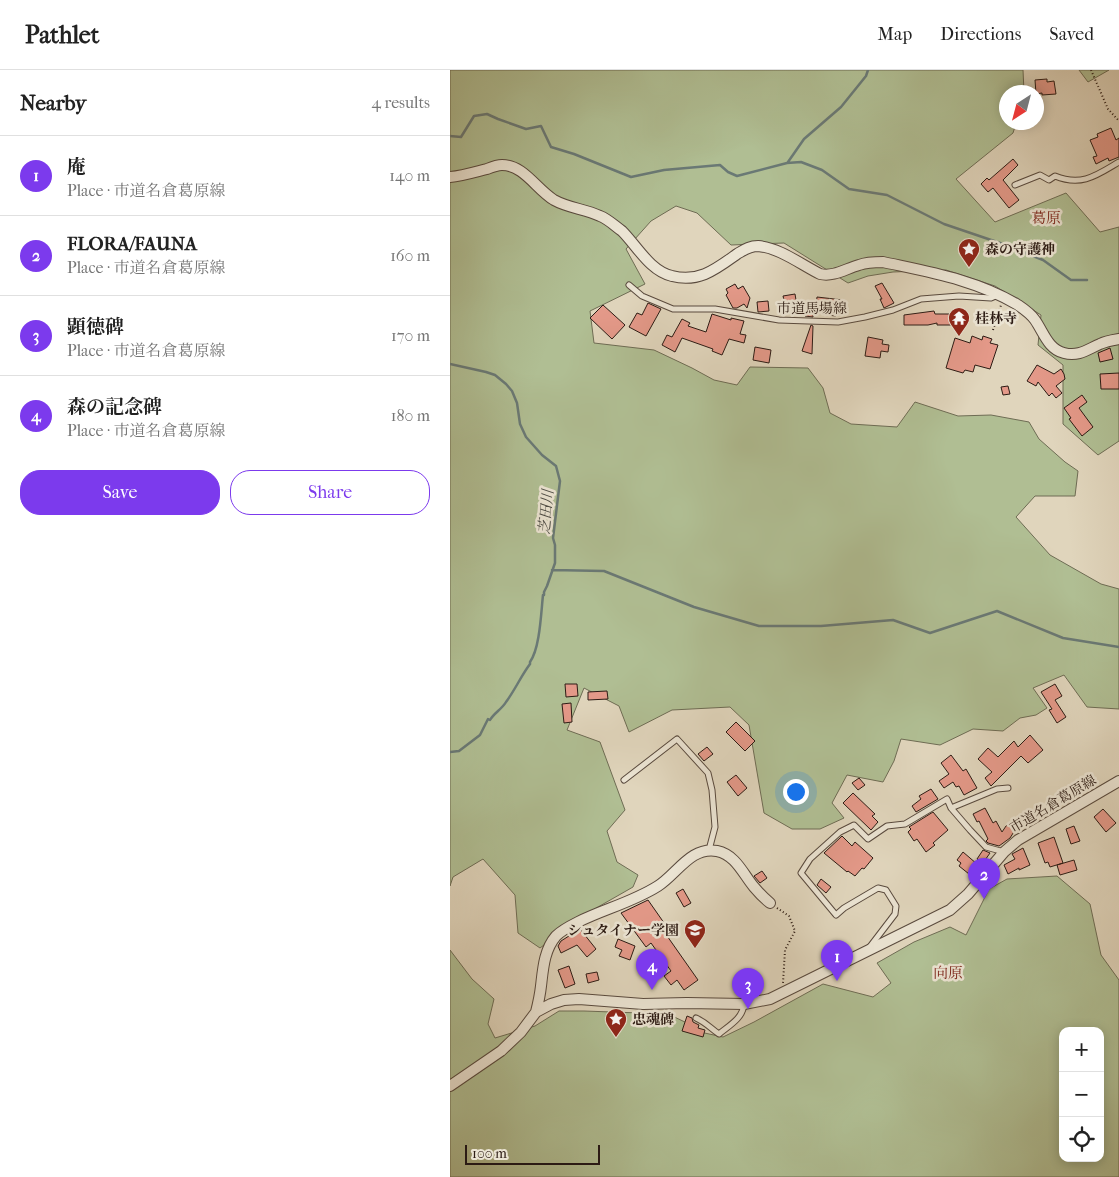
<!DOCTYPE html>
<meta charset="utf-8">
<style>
body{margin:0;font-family:"IM FELL French Canon","Noto Serif JP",serif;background:#f2f2f2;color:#222}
.controls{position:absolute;right:15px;bottom:15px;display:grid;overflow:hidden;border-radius:10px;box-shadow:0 2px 12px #0003}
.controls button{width:45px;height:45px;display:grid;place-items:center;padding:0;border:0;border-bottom:1px solid #e0e0e0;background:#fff;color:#222;font:25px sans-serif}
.compass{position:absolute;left:549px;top:15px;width:45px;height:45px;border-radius:50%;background:#fff;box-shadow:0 2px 12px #0003;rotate:216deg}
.scale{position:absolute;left:15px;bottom:12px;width:135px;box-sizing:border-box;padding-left:5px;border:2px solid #2c1b14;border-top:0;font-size:14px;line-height:18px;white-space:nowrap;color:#2c1b14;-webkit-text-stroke:4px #ebe4d3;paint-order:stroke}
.you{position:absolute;left:345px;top:721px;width:18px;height:18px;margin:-12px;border:4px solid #fff;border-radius:50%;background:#1a73e8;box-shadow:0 0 0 8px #1a73e833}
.badge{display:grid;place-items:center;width:32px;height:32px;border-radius:50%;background:#7c3aed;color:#fff;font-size:16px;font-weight:700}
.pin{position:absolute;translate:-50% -41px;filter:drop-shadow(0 1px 2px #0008)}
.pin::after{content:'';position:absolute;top:26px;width:18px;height:15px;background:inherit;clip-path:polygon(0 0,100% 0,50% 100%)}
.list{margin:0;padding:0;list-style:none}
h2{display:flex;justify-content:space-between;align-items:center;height:65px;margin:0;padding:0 20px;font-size:21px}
h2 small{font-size:16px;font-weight:400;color:#767676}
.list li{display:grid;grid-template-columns:32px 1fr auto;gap:15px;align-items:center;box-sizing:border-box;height:80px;padding:0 20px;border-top:1px solid #e0e0e0}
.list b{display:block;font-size:19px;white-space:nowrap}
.list p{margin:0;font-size:16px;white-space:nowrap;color:#767676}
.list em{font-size:16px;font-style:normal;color:#767676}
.actions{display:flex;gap:10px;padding:15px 20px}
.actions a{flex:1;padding:11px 0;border:1px solid #7c3aed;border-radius:20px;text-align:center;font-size:18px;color:#7c3aed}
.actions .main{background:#7c3aed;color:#fff}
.icon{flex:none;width:28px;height:28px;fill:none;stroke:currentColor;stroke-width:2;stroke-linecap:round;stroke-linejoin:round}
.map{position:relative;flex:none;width:669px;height:1107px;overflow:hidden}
header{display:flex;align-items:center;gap:30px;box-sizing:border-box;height:70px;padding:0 25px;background:#fff;border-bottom:1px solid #e0e0e0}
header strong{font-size:24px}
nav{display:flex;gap:28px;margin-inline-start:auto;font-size:18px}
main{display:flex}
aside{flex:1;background:#fff}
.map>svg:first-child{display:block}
</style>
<header>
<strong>Pathlet</strong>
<nav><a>Map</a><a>Directions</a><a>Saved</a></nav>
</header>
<main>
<aside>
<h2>Nearby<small>4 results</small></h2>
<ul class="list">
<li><span class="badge">1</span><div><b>庵</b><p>Place · 市道名倉葛原線</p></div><em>140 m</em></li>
<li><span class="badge">2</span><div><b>FLORA/FAUNA</b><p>Place · 市道名倉葛原線</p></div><em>160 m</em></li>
<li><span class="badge">3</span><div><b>顕徳碑</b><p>Place · 市道名倉葛原線</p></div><em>170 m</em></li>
<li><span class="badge">4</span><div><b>森の記念碑</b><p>Place · 市道名倉葛原線</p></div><em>180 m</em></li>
</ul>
<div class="actions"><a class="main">Save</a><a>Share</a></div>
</aside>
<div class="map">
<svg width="669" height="1107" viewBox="0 0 669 1107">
<rect width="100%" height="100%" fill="#e0d5bc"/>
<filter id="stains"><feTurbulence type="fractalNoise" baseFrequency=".004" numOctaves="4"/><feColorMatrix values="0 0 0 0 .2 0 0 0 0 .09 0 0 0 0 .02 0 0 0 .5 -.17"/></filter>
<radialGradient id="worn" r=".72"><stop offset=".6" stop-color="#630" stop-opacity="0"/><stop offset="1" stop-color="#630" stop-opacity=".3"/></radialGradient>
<path fill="#b0be93" stroke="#6e6c54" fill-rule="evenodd" d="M0 0H573L574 22H556V52L566 53 563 63 506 109 545 152 616 123 650 162 669 157V371L648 385 613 354V295L588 275 591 245 545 216 496 200 443 202 418 206 398 213 334 173 281 175 247 143 226 136 201 151 176 179 195 214 140 241 144 273 204 280 242 298 264 310 287 315 300 297 358 298 373 318 380 343 401 354 447 357 465 332 508 346 541 345 579 352 589 369 615 392 628 401 625 426H585L566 447 600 485 651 514 669 519V639L637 637 614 605 583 618 597 638 586 645 570 648 553 661 523 659 490 675 451 669 444 691 433 712 397 705 382 733 394 748 370 759H342L314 743 299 655 280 637 222 640 179 662 169 636 134 618 117 660 150 672 175 740 157 761 167 792 188 805 183 817 134 845 90 878 68 863 65 825 33 789 3 807 0 816Z
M629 0H659L638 12Z
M607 806 640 834 651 885 669 910V1107H0V880L22 909 44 929 38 954 45 968 85 956 109 941H134L218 944 237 953 250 962 273 967 304 952 373 914 423 927 441 913 427 893 464 872 500 857 516 865 539 819 557 809ZM613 961H650V1088H613Z"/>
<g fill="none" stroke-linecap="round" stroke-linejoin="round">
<path stroke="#6a7975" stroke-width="2.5" d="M0 66 11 67 24 46 37 44 48 49 76 59 91 56 101 77 124 84 181 107 214 100 270 95 278 102 287 106 337 93 351 92 372 100 399 119 437 125 494 154 550 173 593 190 621 210H637
M338 92 354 69 391 37 416 6 418 0
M0 294 36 302 45 305 56 314 62 321 67 333 70 354 76 367 92 385 106 396 110 411 103 468 105 475V493L97 516 94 522V525H93C91 543 90 578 80 592V594C71 606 65 620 56 632 52 639 44 643 40 650L38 649 30 665 9 681 0 682
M102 500 154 501 244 537 309 556H371L443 550 480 563 547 541 613 568 669 577"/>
</g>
<path fill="#e49989" stroke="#2c1b14" d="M597 9V12L604 11 606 24 592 25V23L586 24 585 10Z
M661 58 666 70 669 68V87L659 91 658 88 646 94 643 87 647 86 640 70 648 67 647 64Z
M563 89 568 95 553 110 569 130 559 138 543 118 538 122 531 114 537 108 539 110Z
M432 213 444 233 434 238 430 229H432L425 216Z
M285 214 288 219 293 216 300 228 297 238 294 234 287 238H283L276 225 278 223 276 219Z
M345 224 347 236 336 238 333 226Z
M367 227 393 230 392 237H387L386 246 377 245V239L366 237Z
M318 231 319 241 308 242 307 232Z
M198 233 211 239 196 266 179 257 187 243 192 245Z
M153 235 175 255 162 269 140 248Z
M356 238 363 239V247L355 246Z
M484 241 485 244H502V255H487V253L478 255H454V245Z
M262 244 281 250V248L294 251 290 264 296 265 294 273 279 269 272 285 262 281 263 279 232 268 225 282 212 275 217 265 222 267 232 249 240 253 238 256 256 262Z
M361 255 363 256 362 284 352 281Z
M522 266 532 270 533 266 542 269 540 273 548 275 540 299 525 295 523 302 515 300 513 303 496 298 505 268 520 273Z
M418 267 433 270 432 274 439 275 438 282 431 281 430 288 415 286Z
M305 277 321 280 319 293 303 290Z
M660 278 663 289 650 292 648 283Z
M587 295 604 304 611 299 614 304 615 309 606 316 612 323 606 328 602 323 599 326 588 312 586 316 577 311Z
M669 303V319H651L650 304Z
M558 316 560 324 553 325 551 317Z
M632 325 637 332 629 338 643 357 632 366 619 349 621 348 614 338Z
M115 614H127L128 626 116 627Z
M605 614 612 626 605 630 616 647 607 653 599 640 602 639 591 622Z
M157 621 158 629 138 630V622Z
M121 633 122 652 114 653 112 634Z
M286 652 305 671 295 681 276 662Z
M580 665 593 680 578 693 571 686 541 716 535 708 542 702 528 689 538 678 548 687 564 671 568 677Z
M257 677 263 684 254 691 248 684Z
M501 685 513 701 516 699 527 718 514 725 509 716 506 717 503 712 494 718 489 711 499 704 491 693Z
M286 705 297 718 288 726 277 712Z
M409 708 415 715 408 720 402 713Z
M481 719 488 729 466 742 462 736 471 729 469 726Z
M403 723 425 744 422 746 428 752 421 760 393 733Z
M535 738 543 753 546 751 552 762 556 756 572 744 577 752 565 760 560 768 549 776 538 773 536 771 538 769 529 751 527 752 523 744Z
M653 739 666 753 656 762 644 747Z
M483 742 498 760 483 773 485 775 476 782 467 769 464 771 458 762 461 759 459 757Z
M624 756 630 771 621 774 616 759Z
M392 766 402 776 405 772 423 788 414 799 412 798 405 806 398 801 397 802 374 783Z
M604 767 613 793 600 797 598 792 595 793 588 773Z
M573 778 580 795 569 800V798L558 804 554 795 565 789 562 784Z
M533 780 540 783 533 793 527 789Z
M513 782 527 794 519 804 509 796 511 793 507 790Z
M624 790 627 800 610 805 607 795Z
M312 801 317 808 310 813 304 806Z
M371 809 381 817 376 823 367 815Z
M233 819 241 833 234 837 226 823Z
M198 830 219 860 215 863 248 910 234 920 227 910 221 915 214 906 221 901 201 873 196 877 171 843Z
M130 859 146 879 137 887 127 875 111 883 108 876 111 871Z
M168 869 185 876 180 890 169 886 172 880 165 877Z
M119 896 125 914 115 918 108 900Z
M147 902 149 910 138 913 136 904Z
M237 946 242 948 243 952 249 955 248 958 255 960 253 967 232 961Z"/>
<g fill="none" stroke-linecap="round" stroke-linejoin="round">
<g stroke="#594a3e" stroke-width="7">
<path id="service" d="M565 115 590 105 599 110 605 106C632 117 647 105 669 92
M179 215 192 226 223 239H265L329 250 388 252 415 247 443 240 471 229 509 226 541 228 548 225
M174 710 227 669 258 703 262 720 265 757 259 780
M501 738 520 760 536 777 554 782
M419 878 445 844 446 836 436 820 428 818 394 838 386 845 351 803 360 789 390 762 404 755 418 769 437 756 455 754 497 729 501 738 547 719 558 718
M246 948C257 953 260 958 269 964 280 955 293 948 294 934"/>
</g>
<g stroke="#594a3e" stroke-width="12">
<path id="minor" d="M0 107C12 106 25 102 37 99 42 97 47 95 52 95 74 95 86 119 104 130 118 138 135 139 150 146 158 149 165 156 172 161 187 176 200 201 222 206 249 213 266 199 287 184 294 180 299 176 308 176 330 178 350 194 370 204 384 207 395 199 409 195 417 192 425 192 433 192 479 202 527 210 568 235 574 239 581 244 585 250 594 263 598 279 614 283 629 287 638 279 650 274 656 271 663 270 669 269
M86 942C88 934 90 925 91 916 93 899 94 880 106 866 112 860 120 856 128 852 154 839 183 832 208 816 227 804 241 776 267 781 286 785 293 804 304 817 309 823 314 828 320 833
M0 1016 51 981 71 962 86 942 101 934 114 930 129 929 193 934 237 933 294 934 320 929 500 840 518 824 554 782 568 770 669 711"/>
</g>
<path stroke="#2c1b14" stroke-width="2" stroke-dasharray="1 2.5" stroke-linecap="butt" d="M641 0 658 39 669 51
M543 260 551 235
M327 838 339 846 345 861 335 880 333 913
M168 960 173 940"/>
<use href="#service" stroke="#ebe4d3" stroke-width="5"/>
<use href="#minor" stroke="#ebe4d3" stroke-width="10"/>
</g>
<defs>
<g id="sight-pin" transform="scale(1.125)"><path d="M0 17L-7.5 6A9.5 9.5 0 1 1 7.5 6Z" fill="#8f2418" stroke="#ebe4d3"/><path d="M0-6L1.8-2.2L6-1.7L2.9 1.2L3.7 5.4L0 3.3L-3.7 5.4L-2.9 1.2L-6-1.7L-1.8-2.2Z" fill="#fff"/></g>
<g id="temple-pin" transform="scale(1.125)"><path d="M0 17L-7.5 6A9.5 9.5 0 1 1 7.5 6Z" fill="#8f2418" stroke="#ebe4d3"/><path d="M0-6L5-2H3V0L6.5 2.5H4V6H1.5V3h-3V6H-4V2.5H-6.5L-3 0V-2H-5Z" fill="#fff"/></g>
<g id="school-pin" transform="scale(1.125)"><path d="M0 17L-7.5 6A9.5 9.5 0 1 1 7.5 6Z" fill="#8f2418" stroke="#ebe4d3"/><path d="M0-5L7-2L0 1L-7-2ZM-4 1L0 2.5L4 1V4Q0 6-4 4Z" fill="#fff"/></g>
</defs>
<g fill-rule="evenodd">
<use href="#sight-pin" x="519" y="179"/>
<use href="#temple-pin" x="509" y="248"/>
<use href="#school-pin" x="245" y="860"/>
<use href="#sight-pin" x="166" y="949"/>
</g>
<g text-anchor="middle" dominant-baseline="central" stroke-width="5" stroke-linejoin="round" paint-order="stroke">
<g font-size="14" font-weight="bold" fill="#2c1b14" stroke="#ebe4d3" text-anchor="start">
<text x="535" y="179">森の守護神</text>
<text x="525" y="248">桂林寺</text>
<text x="229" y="860" text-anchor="end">シュタイナー学園</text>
<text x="182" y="949">忠魂碑</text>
</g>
<g font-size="14" fill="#2c1b14" stroke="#ebe4d3">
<text x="362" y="238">市道馬場線</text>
<text transform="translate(603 734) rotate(-31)">市道名倉葛原線</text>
</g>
<g font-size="15" fill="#7a1f14" stroke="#ebe4d3">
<text x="596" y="148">葛原</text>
<text x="498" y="903">向原</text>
</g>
<g font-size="15" font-style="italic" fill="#4b4a44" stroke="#ebe4d3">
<text transform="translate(96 442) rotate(-85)">芝田川</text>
</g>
</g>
<rect width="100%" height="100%" filter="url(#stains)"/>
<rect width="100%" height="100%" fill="url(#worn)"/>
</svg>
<div class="controls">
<button>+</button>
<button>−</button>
<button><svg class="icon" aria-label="locate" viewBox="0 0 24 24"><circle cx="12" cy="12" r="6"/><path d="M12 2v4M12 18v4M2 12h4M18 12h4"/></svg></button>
</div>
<svg class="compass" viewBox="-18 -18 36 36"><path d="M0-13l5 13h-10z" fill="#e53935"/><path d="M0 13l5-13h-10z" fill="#767676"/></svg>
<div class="scale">100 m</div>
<div class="you"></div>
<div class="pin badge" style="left:387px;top:911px">1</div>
<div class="pin badge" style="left:534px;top:829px">2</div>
<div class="pin badge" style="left:298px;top:939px">3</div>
<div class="pin badge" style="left:202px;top:920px">4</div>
</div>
</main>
